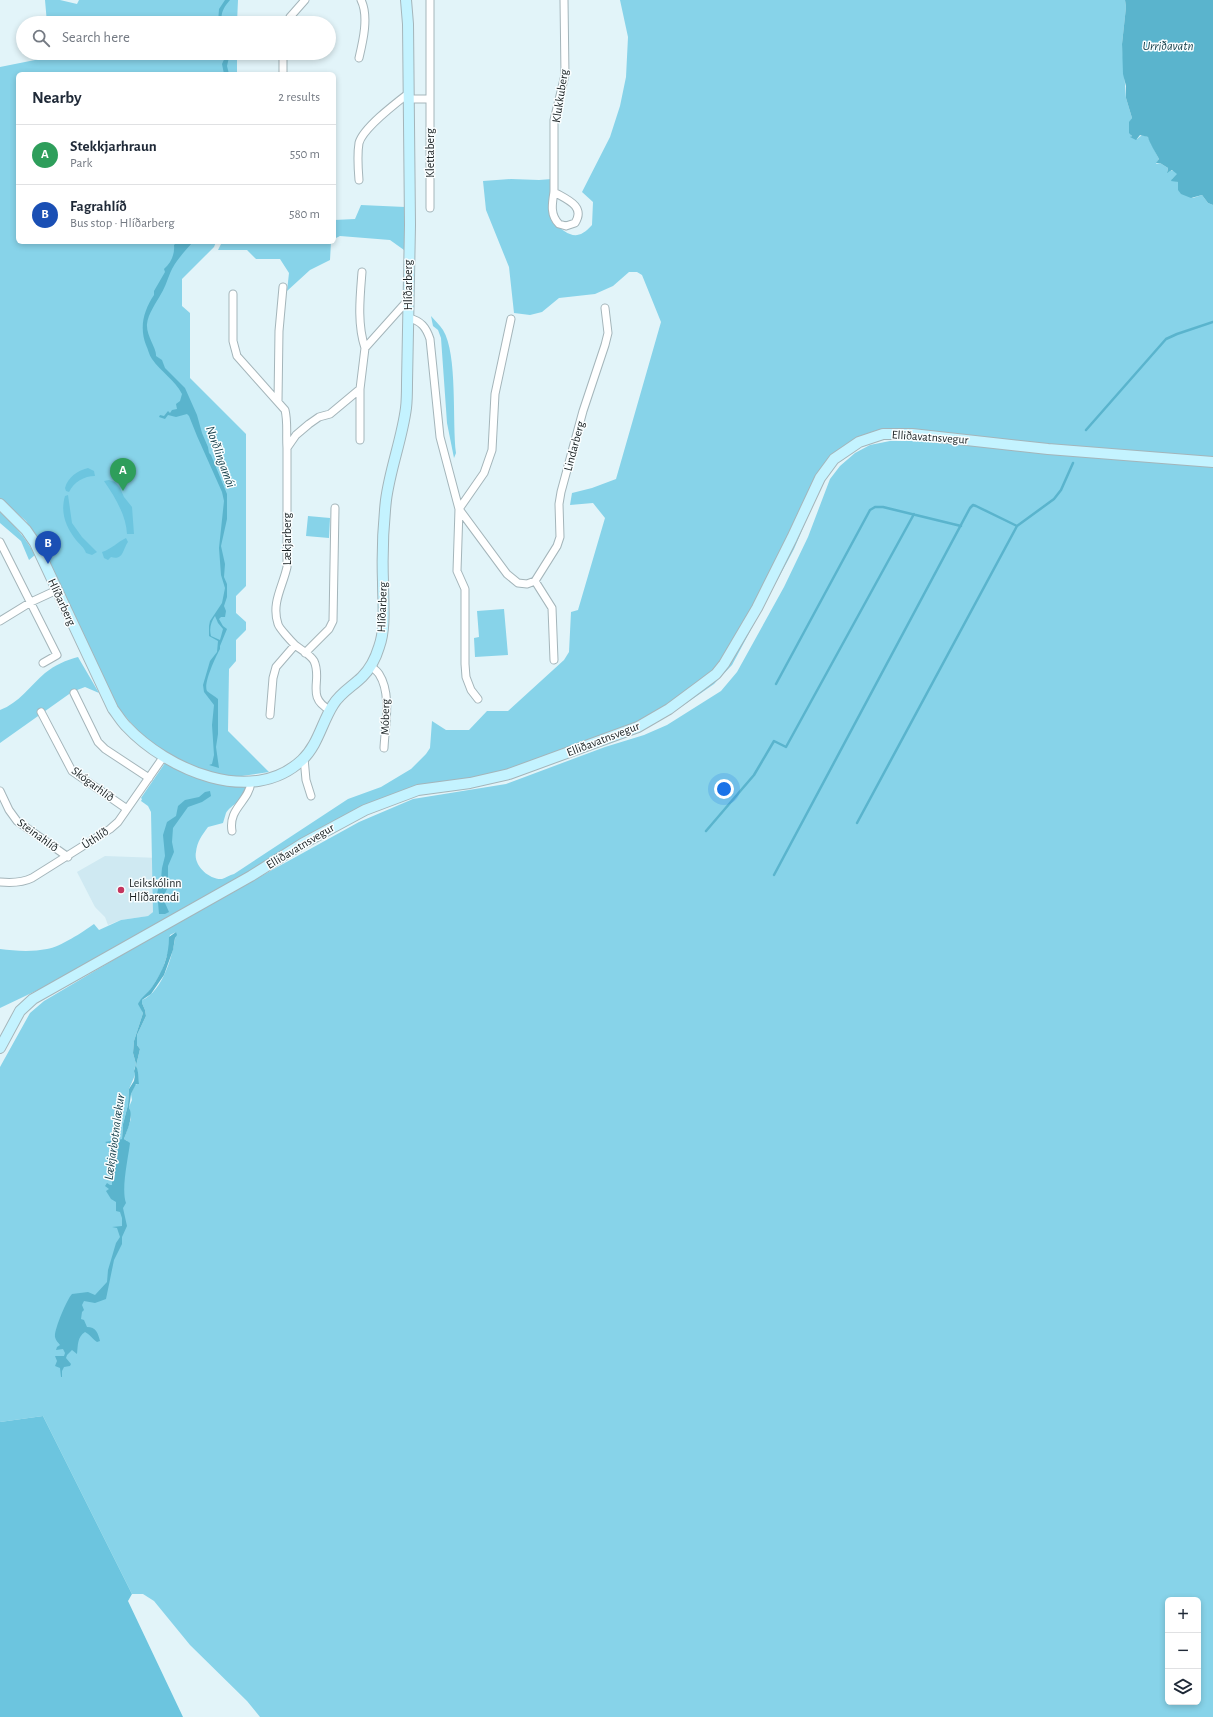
<!DOCTYPE html>
<meta charset="utf-8">
<style>
body{margin:0;font-family:"Alegreya Sans",sans-serif;background:#f6f6f7;color:#1f2937}
.controls{position:absolute;right:12px;bottom:12px;display:grid;overflow:hidden;border-radius:6px;box-shadow:0 2px 6px #0003}
.controls button{width:36px;height:36px;display:grid;place-items:center;padding:0;border:0;border-bottom:1px solid #e0e1e3;background:#fff;color:#1f2937;font:20px sans-serif}
.you{position:absolute;left:724px;top:789px;width:14px;height:14px;margin:-10px;border:3px solid #fff;border-radius:50%;background:#1a73e8;box-shadow:0 0 0 6px #1a73e833}
.badge{display:grid;place-items:center;width:26px;height:26px;border-radius:50%;background:#c4355e;color:#fff;font-size:13px;font-weight:700}
.pin{position:absolute;translate:-50% -33px;filter:drop-shadow(0 1px 2px #0008)}
.pin::after{content:'';position:absolute;top:21px;width:14px;height:12px;background:inherit;clip-path:polygon(0 0,100% 0,50% 100%)}
.list{margin:0;padding:0;list-style:none}
h2{display:flex;justify-content:space-between;align-items:center;height:52px;margin:0;padding:0 16px;font-size:17px}
h2 small{font-size:13px;font-weight:400;color:#747a83}
.list li{display:grid;grid-template-columns:26px 1fr auto;gap:12px;align-items:center;box-sizing:border-box;height:60px;padding:0 16px;border-top:1px solid #e0e1e3}
.list b{display:block;font-size:15px;white-space:nowrap}
.list p{margin:0;font-size:13px;white-space:nowrap;color:#747a83}
.list em{font-size:13px;font-style:normal;color:#747a83}
.icon{flex:none;width:22px;height:22px;fill:none;stroke:currentColor;stroke-width:2;stroke-linecap:round;stroke-linejoin:round}
.map{position:relative;flex:none;width:1213px;height:1717px;overflow:hidden}
.search{position:absolute;background:#fff;box-shadow:0 2px 6px #0003;left:16px;top:16px;width:320px;height:44px;display:flex;align-items:center;gap:10px;box-sizing:border-box;padding:0 14px;border-radius:22px;color:#747a83;font-size:15px}
.panel{position:absolute;background:#fff;box-shadow:0 2px 6px #0003;left:16px;top:72px;width:320px;height:172px;border-radius:6px}
.map>svg:first-child{display:block}
</style>
<div class="map">
<svg width="1213" height="1717" viewBox="0 0 1213 1717">
<rect width="100%" height="100%" fill="#e2f4f9"/>
<path fill="#cfe9f2" d="M105 856 160 858 154 911 148 916 121 920 108 925 105 917 95 907 77 872Z"/>
<path fill="#87d3e9" fill-rule="evenodd" d="M45 0H60L77 4 79 0H238L237 23H47Z
M620 0H1125L1126 7 1122 44 1126 98 1132 118 1129 124V131L1132 134 1131 137 1137 139 1142 135 1148 137 1159 159 1156 164 1160 163 1168 168 1167 172 1174 170 1178 174 1172 179 1178 182 1181 193 1193 198 1202 195 1208 203 1213 205V459L874 435 830 465 794 549 732 665 714 684 681 707 649 725 521 770 392 799 63 978 0 1008V949C15 951 32 952 47 949 60 947 83 932 94 924L99 930 121 920 148 916 153 912 151 812 148 806 141 801 142 799 141 798 165 763H167L171 757 140 733 116 706 36 536 26 521 0 498V67L50 57V53H237V74H18V242H216L214 247 182 279V306L190 313V378L246 434V586L236 596V613L246 622V630L236 640V661L229 669 228 731 269 772 242 776V786L246 787C248 799 231 804 226 813 225 816 224 820 223 823L208 827C202 835 197 842 196 852 193 865 209 880 222 879 225 878 230 875 234 874L348 799 381 787 411 769 426 754 430 748 432 721 446 730H469L487 711H508L564 660 569 652 571 612 578 610 605 518 593 503 570 505 572 493 592 488 616 479 661 322 642 275 637 272H629L613 286 595 294 559 298 542 312 530 315 514 313 509 267 486 210 483 181 511 179 539 180 552 179 549 203 552 222C568 234 576 243 592 225L593 202 582 192 610 137 620 106 626 77 628 37Z
M361 205 405 207 404 250 390 240 340 236 334 239V220L355 219Z
M222 242H331L330 260 310 270 287 291 289 273 280 259H256L247 250H218Z
M431 316C435 321 440 325 443 330 458 354 452 423 456 453L454 458 447 423 441 338 438 330 433 326Z
M890 441H912L1213 466V1717H260L247 1701 190 1645 154 1601 143 1594H132L43 1416 0 1422V1067L30 1013 44 1001 176 923 359 822 413 799 506 784 605 747 644 735 667 725 721 691 737 672 784 587 808 537 830 479 840 466 855 453 870 445ZM176 932C174 952 163 992 142 1000V1003L145 1010 146 1016 137 1035V1045L140 1049 136 1066C138 1071 138 1078 137 1084L135 1085 131 1094 132 1100 129 1107 131 1119 124 1139 127 1141 113 1142 122 1139 123 1124 128 1105 129 1089 135 1075 134 1070 136 1064 133 1053 134 1041 143 1013 139 1002 151 989 162 971 170 946 169 939 170 935ZM1168 1600H1198V1702H1168Z
M0 512C14 525 26 538 35 555L29 560 21 541 0 523Z
M308 516 330 518 329 538 306 536Z
M504 609 508 655 475 657 474 638 479 637 477 611Z
M78 657 99 693 85 687 72 692 0 743V710C19 703 30 686 45 673 55 665 66 660 78 657Z"/>
<path fill="#6cc5df" d="M88 468 94 471 95 476C84 476 74 482 69 492L66 491 65 488C68 477 77 471 88 468Z
M109 480 115 482 120 488 124 497 132 507 134 534H127C126 515 115 497 104 481Z
M68 495 72 523 82 537 97 552 92 555 86 553C84 547 80 545 76 540 66 527 60 513 65 496Z
M126 538 128 542C123 548 124 561 111 557L108 560 104 558 102 552C112 549 117 542 126 538Z
M43 1416 132 1594 128 1601 183 1717H0V1422Z"/>
<path fill="#5ab4cd" fill-rule="evenodd" d="M225 0H230C224 7 220 13 222 23H218L219 9Z
M1125 0H1213V205L1208 203 1202 195 1191 198 1181 194 1178 190V182L1171 181 1172 179 1177 174 1172 170 1167 173 1168 168 1160 163H1156L1159 159C1156 153 1149 142 1148 137L1140 135 1136 140 1130 137 1132 136 1129 133V122L1132 118 1126 98V86L1123 74 1122 44 1126 7Z
M227 53H230L227 66 229 74H224L222 64Z
M177 242H193C185 251 178 258 172 269 168 277 166 286 161 294 156 303 148 314 147 324 146 336 157 349 156 356L162 360 165 368 185 388 197 415 202 433 208 447 209 453 211 455 227 494V519L221 546 225 564 224 577 227 584V597L224 606 226 611 225 617H221L219 619 223 626 227 629 220 646V649C216 656 203 684 207 691 210 694 215 696 218 699V734L216 747 219 768 209 765 212 764 214 755 212 725 214 705 204 692 203 685 210 661 217 652 218 641 209 636V626L210 621 222 603 225 588 221 575 219 548 224 501 222 492 197 436 189 416 187 414 176 417 168 415 165 419 159 417 160 415 164 416 168 411 170 413 172 410 177 409 176 404 180 401 182 394C175 380 161 372 152 359 149 355 148 349 146 345 139 327 144 310 154 295V291L165 272 164 269C171 263 175 254 174 245ZM215 616 218 623 223 629 220 640 211 636C209 628 211 622 215 616Z
M210 791 211 796 202 802 188 807 173 828 172 842 174 852 168 866V887L164 895 165 903 169 912 165 914H159L158 902 156 897 161 879 162 868 165 856 163 835 167 822 176 816 178 806 185 800 199 797 205 792Z
M176 932 177 935 175 938 173 950 164 975 151 994 142 1000V1003L145 1010 146 1016 137 1035V1045L140 1049 136 1066C139 1071 138 1079 139 1084H136L131 1094 129 1108C134 1116 127 1131 124 1139L130 1143C128 1159 121 1189 126 1203L123 1208 127 1226 122 1237V1244L114 1260 106 1299 95 1303 84 1301 82 1305 84 1310 82 1312 81 1319 84 1320 87 1327C96 1327 98 1333 100 1341L97 1342C92 1339 91 1335 85 1332 77 1337 78 1346 77 1354L72 1350 67 1355 66 1358 71 1364 70 1366 64 1367 62 1371V1377H61L60 1368 55 1366 57 1361 55 1356H64L65 1353 63 1349 56 1350 57 1347 60 1345C58 1342 56 1341 55 1337 54 1330 67 1299 72 1294L88 1292 95 1295 107 1282 108 1270 116 1243 120 1237 117 1228 112 1227 122 1226V1218L120 1212 116 1211V1202L111 1199 106 1191 109 1189 105 1186 107 1183 110 1185H112V1181L107 1179 111 1171 110 1158 108 1156 111 1145 105 1142 122 1139 123 1124 128 1105 129 1089 134 1081 135 1075 134 1071 136 1064 133 1053 134 1041 143 1013 138 1004C141 997 148 993 152 987 163 971 169 956 169 937Z"/>
<g fill="none" stroke-linecap="round" stroke-linejoin="round">
<path stroke="#5ab4cd" stroke-width="2.5" d="M1086 430 1166 339 1177 334 1213 322
M776 684 870 510 875 507H883L961 526
M857 823 1017 526 1054 499 1061 490 1073 463
M706 831 754 775 774 741 786 747 914 514
M774 875 970 508 973 505 976 506 1017 526"/>
<g stroke="#a4b5ba" stroke-width="9">
<path id="street" d="M287 23 290 17 305 0
M283 53V74
M359 58C363 41 369 16 361 0
M409 99H430V0
M359 180C358 168 357 155 359 143 363 128 396 103 409 93
M554 192C566 199 586 206 575 223L566 226 559 224C550 215 552 204 554 192V120L565 75 564 0
M430 208V99
M362 272C360 297 357 324 365 348
M233 294V341L237 356 285 410C288 422 286 435 287 448
M409 318C421 321 426 327 430 339L440 437 459 509 507 574 518 583 527 584 535 581 557 546 560 537 559 504 561 492 583 411 605 345 608 333 605 308
M360 389V440
M278 401 279 331 283 287
M0 542 57 655 43 663
M535 581 552 608 554 660
M0 621 31 602 57 590
M305 653 329 629 333 621 335 508
M370 666C373 668 377 671 379 674 392 694 385 726 384 748
M74 693 98 742 105 749 149 778
M478 699 471 690 466 677 465 664V589L457 571 459 509 484 473 492 450 495 394 511 319
M330 710C305 697 323 680 314 661 310 654 301 650 295 645 291 641 279 628 278 624 271 603 283 586 287 567V448L296 435 309 424 319 417 330 414 360 389 365 348 408 300
M41 712 72 771 127 809
M270 715 273 678 276 667 295 645
M304 758 306 780 311 796
M0 791 9 810 17 821 68 857
M232 831C228 808 249 802 251 782
M0 882C11 883 22 883 32 878L110 829 118 822 164 756"/>
</g>
<g stroke="#a4b5ba" stroke-width="12">
<path id="secondary" d="M0 504 26 530 35 543 113 709C117 714 121 721 126 726 167 770 252 807 302 760 318 745 322 722 333 705 340 693 353 686 362 677 370 669 376 657 379 647 386 628 383 602 383 582 382 555 383 527 386 500 390 469 402 439 406 408 407 400 407 392 407 383L410 225 408 24 406 0
M0 1048 20 1011 33 999 251 876 302 844 365 810 418 790 470 783 509 774 638 727 669 709 700 686 716 674 724 664 757 608 792 538 820 478 834 459 859 442 883 434H912L1048 449 1213 462"/>
</g>
<use href="#street" stroke="#fff" stroke-width="7"/>
<use href="#secondary" stroke="#c4f3ff" stroke-width="10"/>
</g>
<circle fill="#c4355e" stroke="#fafeff" stroke-width="1.5" cx="121" cy="890" r="4"/>
<g text-anchor="middle" dominant-baseline="central" stroke-width="3" stroke-linejoin="round" paint-order="stroke">
<g font-size="12" fill="#181f21" stroke="#fafeff">
<text transform="translate(560 96) rotate(-81)">Klukkuberg</text>
<text transform="translate(430 153) rotate(-90)">Klettaberg</text>
<text transform="translate(408 285) rotate(-90)">Hlíðarberg</text>
<text transform="translate(930 437) rotate(4)">Elliðavatnsvegur</text>
<text transform="translate(574 446) rotate(-75)">Lindarberg</text>
<text transform="translate(287 539) rotate(-90)">Lækjarberg</text>
<text transform="translate(62 602) rotate(65)">Hlíðarberg</text>
<text transform="translate(382 607) rotate(-88)">Hlíðarberg</text>
<text transform="translate(385 717) rotate(-89)">Móberg</text>
<text transform="translate(603 739) rotate(-21)">Elliðavatnsvegur</text>
<text transform="translate(93 784) rotate(37)">Skógarhlíð</text>
<text transform="translate(38 835) rotate(36)">Steinahlíð</text>
<text transform="translate(95 838) rotate(-33)">Úthlíð</text>
<text transform="translate(300 846) rotate(-31)">Elliðavatnsvegur</text>
</g>
<g font-size="12" fill="#181f21" stroke="#fafeff" text-anchor="start">
<text x="129" y="883">Leikskólinn<tspan x="129" dy="14">Hlíðarendi</tspan></text>
</g>
<g font-size="13" font-style="italic" fill="#1b444f" stroke="#fafeff">
<text x="1168" y="46">Urriðavatn</text>
<text transform="translate(220 457) rotate(70)">Norðlingamói</text>
<text transform="translate(115 1137) rotate(-82)">Lækjarbotnalækur</text>
</g>
</g>
</svg>
<div class="controls">
<button>+</button>
<button>−</button>
<button><svg class="icon" aria-label="layers" viewBox="0 0 24 24"><path d="M12 4l9 5-9 5-9-5zM3 14l9 5 9-5"/></svg></button>
</div>
<div class="you"></div>
<div class="pin badge" style="left:123px;top:491px;background:#2e9e5b">A</div>
<div class="pin badge" style="left:48px;top:564px;background:#1a4fb4">B</div>
<div class="search"><svg class="icon" aria-label="search" viewBox="0 0 24 24"><circle cx="10" cy="10" r="6"/><path d="M15 15l6 6"/></svg>Search here</div>
<section class="panel">
<h2>Nearby<small>2 results</small></h2>
<ul class="list">
<li><span class="badge" style="background:#2e9e5b">A</span><div><b>Stekkjarhraun</b><p>Park</p></div><em>550 m</em></li>
<li><span class="badge" style="background:#1a4fb4">B</span><div><b>Fagrahlíð</b><p>Bus stop · Hlíðarberg</p></div><em>580 m</em></li>
</ul>
</section>
</div>
